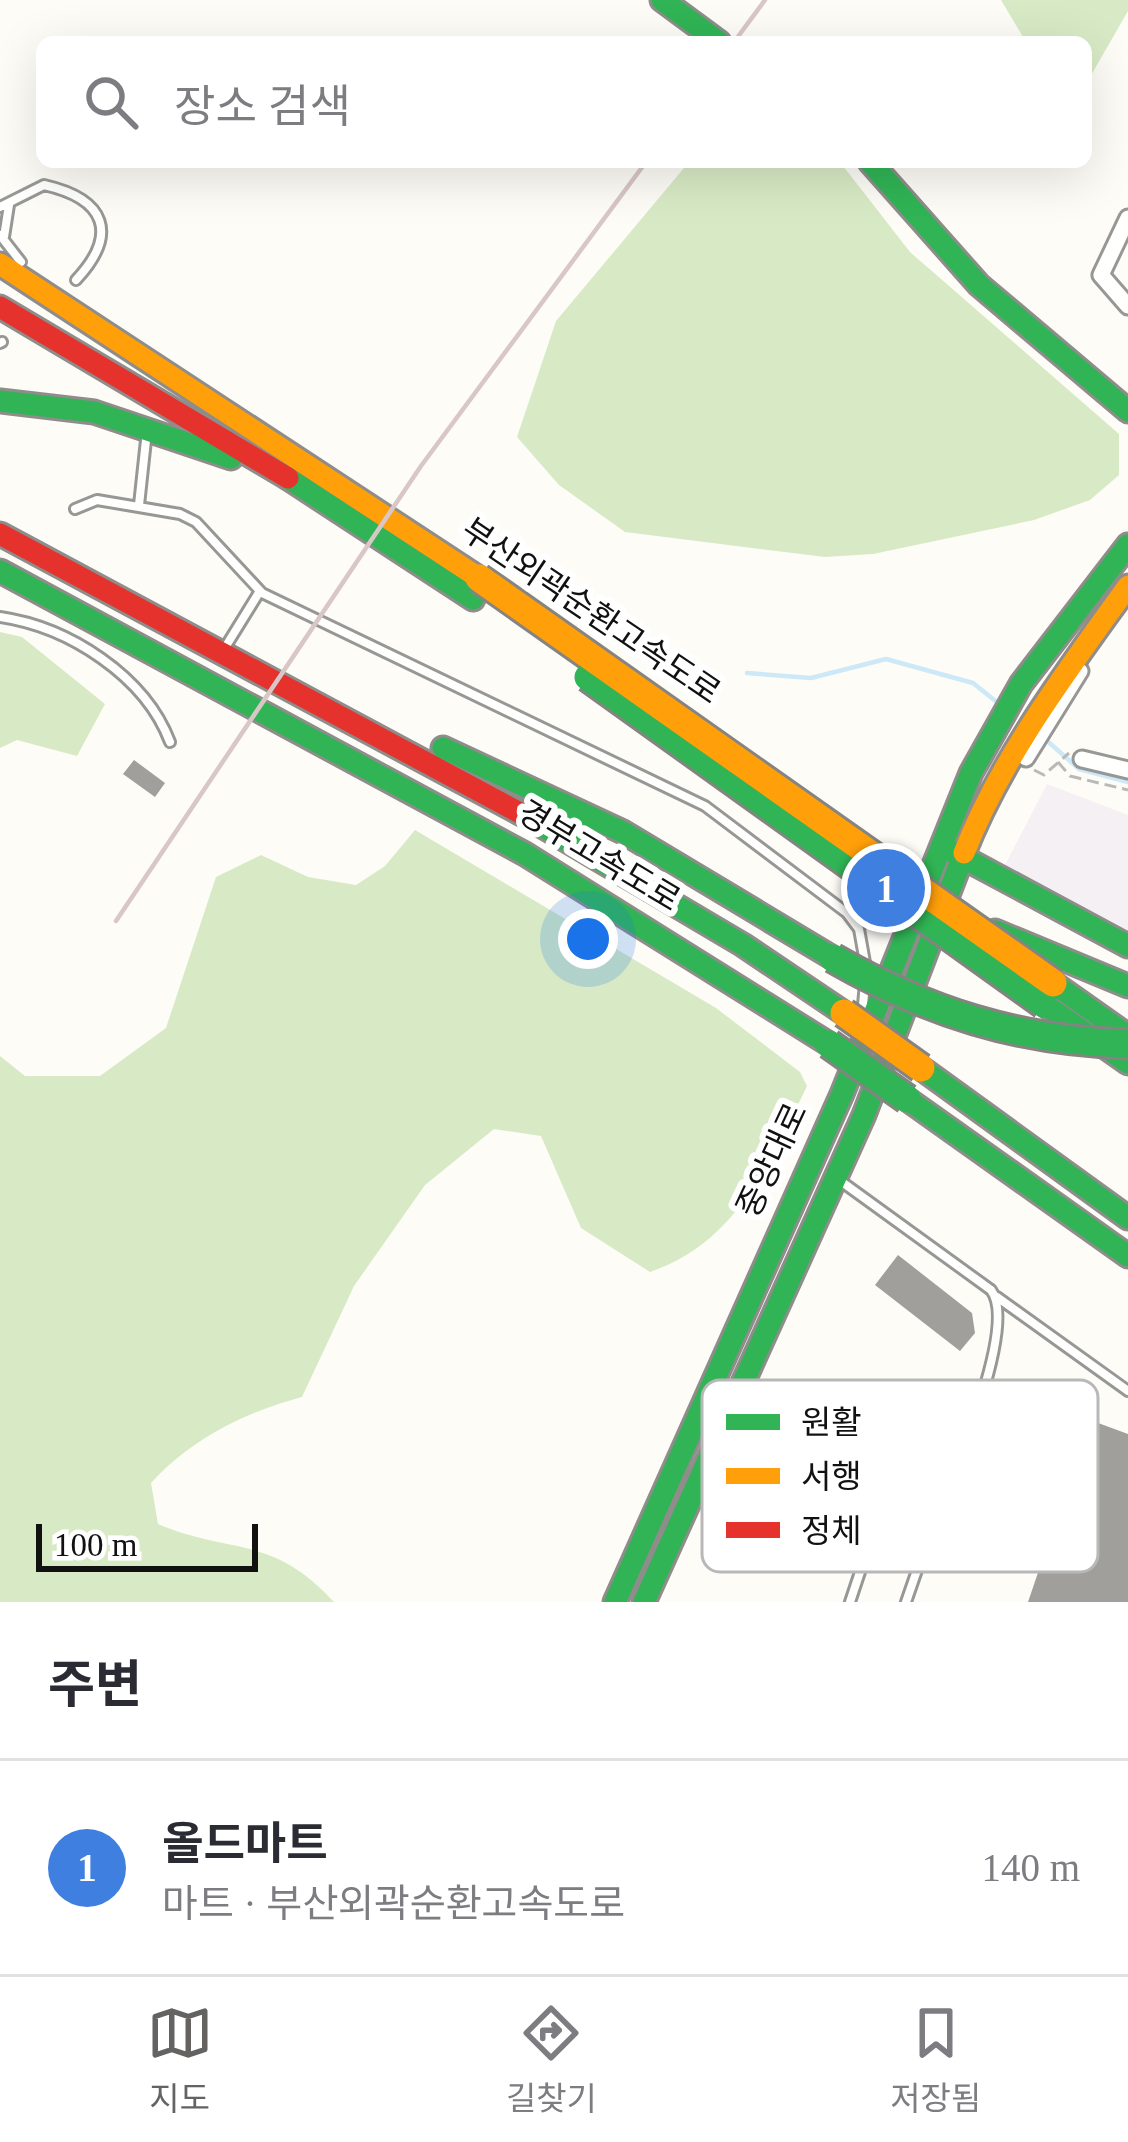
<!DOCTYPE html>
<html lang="ko">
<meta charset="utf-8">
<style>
body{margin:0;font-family:"Times New Roman","Noto Sans KR",serif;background:#f2f2f3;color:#2b2b33}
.scale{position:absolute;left:36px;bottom:30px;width:222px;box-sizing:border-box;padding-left:12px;border:6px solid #111;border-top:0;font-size:33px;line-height:42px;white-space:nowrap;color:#111;-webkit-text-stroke:9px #fff;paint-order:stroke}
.you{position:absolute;left:588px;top:939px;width:42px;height:42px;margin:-30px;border:9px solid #fff;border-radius:50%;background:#1a73e8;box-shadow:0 0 0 18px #1a73e833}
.badge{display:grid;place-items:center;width:78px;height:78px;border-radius:50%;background:#646362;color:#fff;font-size:39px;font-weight:700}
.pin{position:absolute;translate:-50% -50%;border:6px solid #fff;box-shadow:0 3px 12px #0006}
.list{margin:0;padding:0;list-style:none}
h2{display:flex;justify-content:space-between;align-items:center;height:156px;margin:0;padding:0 48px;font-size:51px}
h2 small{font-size:39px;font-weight:400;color:#7c7c81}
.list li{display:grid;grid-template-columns:78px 1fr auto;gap:36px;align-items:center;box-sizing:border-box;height:216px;padding:0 48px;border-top:3px solid #e1e1e2}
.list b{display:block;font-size:45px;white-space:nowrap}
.list p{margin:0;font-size:39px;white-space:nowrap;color:#7c7c81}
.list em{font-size:39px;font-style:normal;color:#7c7c81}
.icon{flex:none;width:66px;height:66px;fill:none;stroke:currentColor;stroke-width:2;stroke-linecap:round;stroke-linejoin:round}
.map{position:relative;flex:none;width:1128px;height:1602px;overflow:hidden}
.search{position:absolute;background:#fff;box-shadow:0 12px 48px #0002;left:36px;right:36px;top:36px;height:132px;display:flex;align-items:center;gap:30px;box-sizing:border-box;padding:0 42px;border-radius:18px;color:#7c7c81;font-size:45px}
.sheet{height:372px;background:#fff}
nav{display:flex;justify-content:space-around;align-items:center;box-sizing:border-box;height:168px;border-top:3px solid #e1e1e2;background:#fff;font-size:33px;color:#7c7c81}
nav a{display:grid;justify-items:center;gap:6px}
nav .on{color:#646362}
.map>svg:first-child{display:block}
</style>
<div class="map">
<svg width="1128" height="1602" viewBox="0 0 1128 1602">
<rect width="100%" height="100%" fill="#fdfcf7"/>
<path fill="#f5f0f3" d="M1047 784 1128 815V934L1003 869Z"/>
<path fill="#d8eac5" d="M1001 0H1128V11L1086 84V42H1026Z
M689 162H840L910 252 1119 434V475L1090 500 1034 520 873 554 825 557 625 532 559 485 517 437 556 321Z
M0 632 22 637 105 704 77 756 17 740 0 748Z
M415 830 716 1008 800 1072 807 1086C770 1163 736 1243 650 1272L581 1228 541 1136 494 1129 425 1185 354 1286 302 1397C245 1412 191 1439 151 1483L158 1524C231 1555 272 1534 334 1602H0V1056L25 1076H100L166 1028 216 877 261 855 308 877 356 885 385 866Z"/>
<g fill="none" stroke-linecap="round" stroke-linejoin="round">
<path stroke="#cde8f7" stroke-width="4.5" d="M747 673 811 678 886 659 973 683 998 703
M1045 739 1079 769 1128 782"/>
</g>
<path fill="#a19f9c" d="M134 760 165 783 155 797 123 774Z
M898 1255 972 1313 975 1333 960 1351 875 1285Z
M1090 1420 1128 1434V1602H1028Z"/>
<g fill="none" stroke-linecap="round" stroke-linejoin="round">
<g stroke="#979795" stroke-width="14">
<path id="lane" d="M0 207 44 185C106 199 119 234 76 280
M0 235 21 262
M4 237 9 205
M0 343 2 342
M139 505 146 440
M75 509 97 500 180 514 196 522 262 593 705 806 847 913 859 929 866 968
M0 617C69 627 145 676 170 742
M226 646 260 591
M862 1016 865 983
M842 1182 991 1290C1019 1326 950 1484 932 1527
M997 1297 1128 1391
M850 1602 868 1548 932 1527 906 1602"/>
</g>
<g stroke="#979795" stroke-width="21">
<path id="street" d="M1128 218 1101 275 1128 306
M1026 758 1080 671
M1082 759 1128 770"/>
</g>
<g stroke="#8e8d8b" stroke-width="27">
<path id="fast" d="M662 0 719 42
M870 162 979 285 1128 411
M0 401 94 412 231 458
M288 478 473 599
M0 571 525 854 829 1044
M443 748 623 832 833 958
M520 813 743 945 844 1013
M949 850 1128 946
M995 931 1128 986
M1053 983 1128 1036
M1044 1004 1128 1063
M921 1068 1128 1218
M907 1099 1128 1256
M615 1602 842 1094 971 773 1021 684 1128 545
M644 1602 864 1115 964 853"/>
</g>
<g stroke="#8e8d8b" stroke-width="27">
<path id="slow" d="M0 264 479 578
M964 853C1002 756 1068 670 1128 586"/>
</g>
<g stroke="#8e8d8b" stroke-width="27">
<path id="jam" d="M0 307 288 478
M0 534 520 813"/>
</g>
<path stroke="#b9b9b8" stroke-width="3" stroke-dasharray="12 6" stroke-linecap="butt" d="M1058 762 1070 776 1128 790
M1034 770 1044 775 1069 753"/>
<use href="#lane" stroke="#fffffe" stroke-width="8"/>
<use href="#street" stroke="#fffffe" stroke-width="15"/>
<use href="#fast" stroke="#30b455" stroke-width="21"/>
<use href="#slow" stroke="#ff9f0a" stroke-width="21"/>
<use href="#jam" stroke="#e5322d" stroke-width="21"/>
<path stroke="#d9c6c7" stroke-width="4.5" d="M734 42 765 0
M116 921 421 466 646 162"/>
<g stroke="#858482" stroke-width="33" stroke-linecap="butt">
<path id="fast-bridge" d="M588 677 1044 1004
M833 958C927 1012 1019 1041 1128 1044
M829 1044 907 1099"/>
</g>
<g stroke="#858482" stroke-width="33" stroke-linecap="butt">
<path id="slow-bridge" d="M479 578 1053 983
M844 1013 921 1068"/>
</g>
<use href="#fast-bridge" stroke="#30b455" stroke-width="27"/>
<use href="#slow-bridge" stroke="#ff9f0a" stroke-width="27"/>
</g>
<g text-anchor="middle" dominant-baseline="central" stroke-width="12" stroke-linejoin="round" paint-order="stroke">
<g font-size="33" fill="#111" stroke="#fff">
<text transform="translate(591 611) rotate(34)">부산외곽순환고속도로</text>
<text transform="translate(599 856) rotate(31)">경부고속도로</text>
<text transform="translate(772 1160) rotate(-65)">중앙대로</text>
</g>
</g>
<rect x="702" y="1380" width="396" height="192" rx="18" fill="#fff" stroke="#b8b8b8" stroke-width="3"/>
<rect x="726" y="1414" width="54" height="16" fill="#30b455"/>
<rect x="726" y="1468" width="54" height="16" fill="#ff9f0a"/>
<rect x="726" y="1522" width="54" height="16" fill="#e5322d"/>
<g font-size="33" fill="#111">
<text x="801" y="1434">원활</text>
<text x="801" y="1488">서행</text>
<text x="801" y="1542">정체</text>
</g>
</svg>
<div class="scale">100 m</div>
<div class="you"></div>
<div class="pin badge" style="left:886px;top:888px;background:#3f7fe0">1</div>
<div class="search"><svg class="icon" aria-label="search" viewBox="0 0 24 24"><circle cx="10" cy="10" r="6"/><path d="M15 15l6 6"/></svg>장소 검색</div>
</div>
<section class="sheet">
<h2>주변<small></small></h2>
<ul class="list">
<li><span class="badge" style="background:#3f7fe0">1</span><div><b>올드마트</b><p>마트 · 부산외곽순환고속도로</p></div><em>140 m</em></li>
</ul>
</section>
<nav>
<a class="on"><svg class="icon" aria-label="map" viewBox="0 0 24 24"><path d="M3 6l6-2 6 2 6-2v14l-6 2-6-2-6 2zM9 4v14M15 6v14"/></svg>지도</a>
<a><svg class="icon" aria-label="directions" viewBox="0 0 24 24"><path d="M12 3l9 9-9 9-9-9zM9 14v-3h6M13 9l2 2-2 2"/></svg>길찾기</a>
<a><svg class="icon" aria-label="saved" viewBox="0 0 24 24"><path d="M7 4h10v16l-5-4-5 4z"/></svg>저장됨</a>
</nav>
